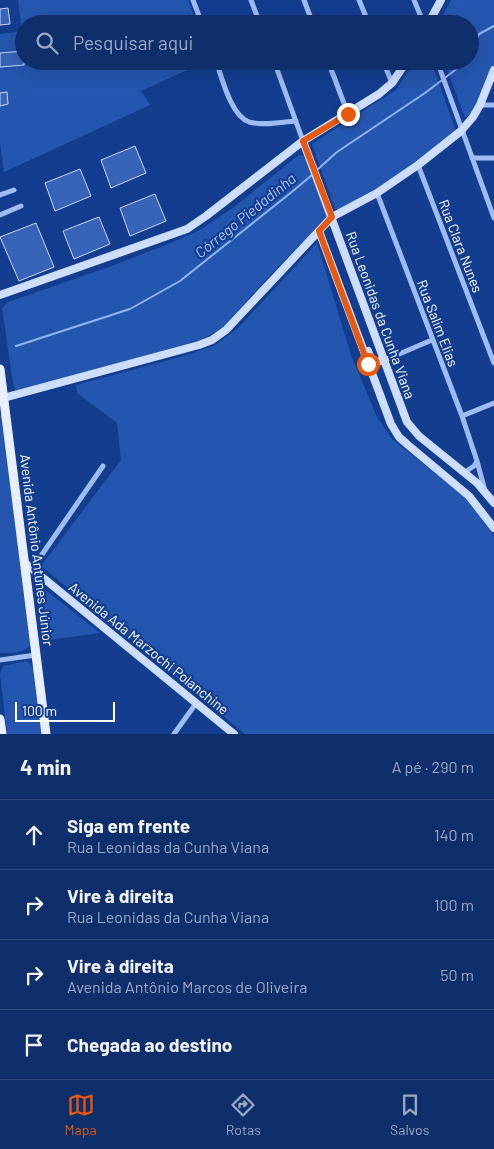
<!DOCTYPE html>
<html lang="pt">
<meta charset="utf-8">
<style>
body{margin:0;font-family:Barlow,sans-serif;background:#173672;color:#f1f3f6}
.scale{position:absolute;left:15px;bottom:12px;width:100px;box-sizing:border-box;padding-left:5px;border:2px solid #fff;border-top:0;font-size:14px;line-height:18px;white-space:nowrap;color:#fff;-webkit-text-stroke:4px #133e90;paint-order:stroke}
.stop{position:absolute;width:15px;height:15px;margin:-11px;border:4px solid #ea580c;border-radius:50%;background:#fff}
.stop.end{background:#ea580c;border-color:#fff;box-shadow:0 1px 5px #0008}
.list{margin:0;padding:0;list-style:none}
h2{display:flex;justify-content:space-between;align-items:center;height:65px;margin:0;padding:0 20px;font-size:21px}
h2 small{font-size:16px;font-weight:400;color:#9ba8c2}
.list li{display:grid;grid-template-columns:32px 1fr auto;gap:15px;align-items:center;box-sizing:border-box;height:70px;padding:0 20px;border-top:1px solid #2e4a7f}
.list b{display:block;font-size:19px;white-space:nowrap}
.list p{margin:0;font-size:16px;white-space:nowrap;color:#9ba8c2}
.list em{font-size:16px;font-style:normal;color:#9ba8c2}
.icon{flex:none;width:28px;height:28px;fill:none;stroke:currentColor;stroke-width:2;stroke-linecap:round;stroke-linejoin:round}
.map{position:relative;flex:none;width:494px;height:734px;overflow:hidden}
.search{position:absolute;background:#0e2e6c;box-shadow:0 5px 20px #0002;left:15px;right:15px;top:15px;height:55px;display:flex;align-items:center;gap:12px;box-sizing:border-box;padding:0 18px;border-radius:28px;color:#9ba8c2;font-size:19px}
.sheet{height:345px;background:#0e2e6c}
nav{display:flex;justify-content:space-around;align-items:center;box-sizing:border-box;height:70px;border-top:1px solid #2e4a7f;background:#0e2e6c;font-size:14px;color:#9ba8c2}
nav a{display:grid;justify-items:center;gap:2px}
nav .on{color:#ea580c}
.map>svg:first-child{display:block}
</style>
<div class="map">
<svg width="494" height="734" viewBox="0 0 494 734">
<rect width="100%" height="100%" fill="#133e90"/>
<path fill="#2556af" d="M18 0H188L197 24H24V61H207L141 91 150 105 4 172 0 142V34L16 32 19 30 21 24Z
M451 0H494V64L484 92 472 113 465 118 444 61H470V24H438Z
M415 61H431L456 131 397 177 340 209H335L312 144 396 90Z
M299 155 304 156 328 217 276 269 222 328 201 340 16 392 13 383 2 308 8 302 109 267 166 245 200 230 234 207Z
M317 243 351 355 377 417 392 439 469 500 494 536V734H245L41 566 121 460 117 423 77 393 76 385 180 357 214 346 237 329Z
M0 415 2 416 30 645C23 654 10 653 0 653Z
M35 584H38L100 633 42 641Z
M26 661 35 667 43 734H7L0 674 3 666Z"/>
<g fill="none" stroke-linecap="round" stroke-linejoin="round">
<path stroke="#90b5f5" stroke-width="2" d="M470 58 479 34 494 26
M317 170 337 152 425 93 467 61
M16 346 130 309 180 281 293 191 312 175"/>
</g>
<path fill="#3764b7" stroke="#c5d9fc" d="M8 8 10 24 0 25V9Z
M24 51V65L0 67V53Z
M7 92 8 104 0 106V93Z
M135 146 146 173 111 188 101 160Z
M80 169 91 196 55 211 45 183Z
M155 194 166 221 130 236 120 208Z
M99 217 110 244 74 259 63 231Z
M36 223 54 267 19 281 0 237Z"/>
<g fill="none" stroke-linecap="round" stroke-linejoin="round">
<path stroke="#9ebcf1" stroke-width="5" d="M193 0 202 24
M251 0 260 24
M304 0 313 24
M359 0 369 24
M414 0 424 24
M216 61C222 78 231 116 249 122 263 126 281 122 296 121
M274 61 303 141
M328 61 348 114
M383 61 392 83
M437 61 494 218
M480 105H494
M472 158H494
M418 165 494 363
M377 193 462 416 477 461 485 491
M0 195 14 190
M0 215 21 206
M385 360 432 340
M462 416 494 403
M465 472 474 466 477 461
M32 569 103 466
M0 660 36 655
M174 734 197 702"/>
<path stroke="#cdddfc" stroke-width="8" d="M428 24 441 0
M303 141 407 422 419 436 477 483 494 503
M319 231 391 424 399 437 408 445 469 496 494 528
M0 295 187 229 206 216 303 141 379 94 392 83 407 61
M368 351 371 359 375 362 385 360
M0 399 199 345 212 340 226 330 332 217 377 193 418 165 461 131 473 117 480 105 494 70
M25 563 234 734"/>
<path stroke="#e9efff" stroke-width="9" d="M0 369 46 734
M0 719 2 734"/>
</g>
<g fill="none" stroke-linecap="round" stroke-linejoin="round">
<path stroke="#ea580c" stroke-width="6" d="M348 114 303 141 332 217 319 231 368 364"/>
</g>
<g text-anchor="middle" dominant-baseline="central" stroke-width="4.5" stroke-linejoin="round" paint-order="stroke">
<g font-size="14" fill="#fff" stroke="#133e90">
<text transform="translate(461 246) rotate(69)">Rua Clara Nunes</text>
<text transform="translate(381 315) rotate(70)">Rua Leonidas da Cunha Viana</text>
<text transform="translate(438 323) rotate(69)">Rua Salim Elias</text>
<text transform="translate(37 550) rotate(83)">Avenida Antônio Antunes Júnior</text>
<text transform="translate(149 648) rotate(39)">Avenida Ada Marzochi Polanchine</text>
</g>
<g font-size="15" font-style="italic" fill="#aac7f8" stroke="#133e90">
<text transform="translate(245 215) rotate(-39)">Córrego Piedadinha</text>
</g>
</g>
</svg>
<div class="scale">100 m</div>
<div class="stop" style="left:368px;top:364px"></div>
<div class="stop end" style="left:348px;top:114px"></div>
<div class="search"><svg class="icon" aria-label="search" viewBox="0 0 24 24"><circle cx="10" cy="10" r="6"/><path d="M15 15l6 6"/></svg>Pesquisar aqui</div>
</div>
<section class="sheet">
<h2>4 min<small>A pé · 290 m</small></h2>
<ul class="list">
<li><svg class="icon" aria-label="ahead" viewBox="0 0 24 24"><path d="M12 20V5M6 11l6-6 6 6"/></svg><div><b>Siga em frente</b><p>Rua Leonidas da Cunha Viana</p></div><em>140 m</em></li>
<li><svg class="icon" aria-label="right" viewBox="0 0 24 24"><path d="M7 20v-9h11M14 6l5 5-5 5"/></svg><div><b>Vire à direita</b><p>Rua Leonidas da Cunha Viana</p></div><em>100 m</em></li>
<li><svg class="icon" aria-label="right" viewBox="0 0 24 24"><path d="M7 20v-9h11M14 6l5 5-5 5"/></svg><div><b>Vire à direita</b><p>Avenida Antônio Marcos de Oliveira</p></div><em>50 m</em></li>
<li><svg class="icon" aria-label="arrive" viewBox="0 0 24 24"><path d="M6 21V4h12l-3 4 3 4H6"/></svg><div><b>Chegada ao destino</b></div></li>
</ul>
</section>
<nav>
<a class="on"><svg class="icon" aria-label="map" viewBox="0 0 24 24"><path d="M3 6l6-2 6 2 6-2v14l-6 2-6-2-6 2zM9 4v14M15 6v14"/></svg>Mapa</a>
<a><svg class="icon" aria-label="directions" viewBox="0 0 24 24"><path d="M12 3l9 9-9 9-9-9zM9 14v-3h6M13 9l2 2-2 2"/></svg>Rotas</a>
<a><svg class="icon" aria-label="saved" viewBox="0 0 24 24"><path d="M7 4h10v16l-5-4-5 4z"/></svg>Salvos</a>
</nav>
